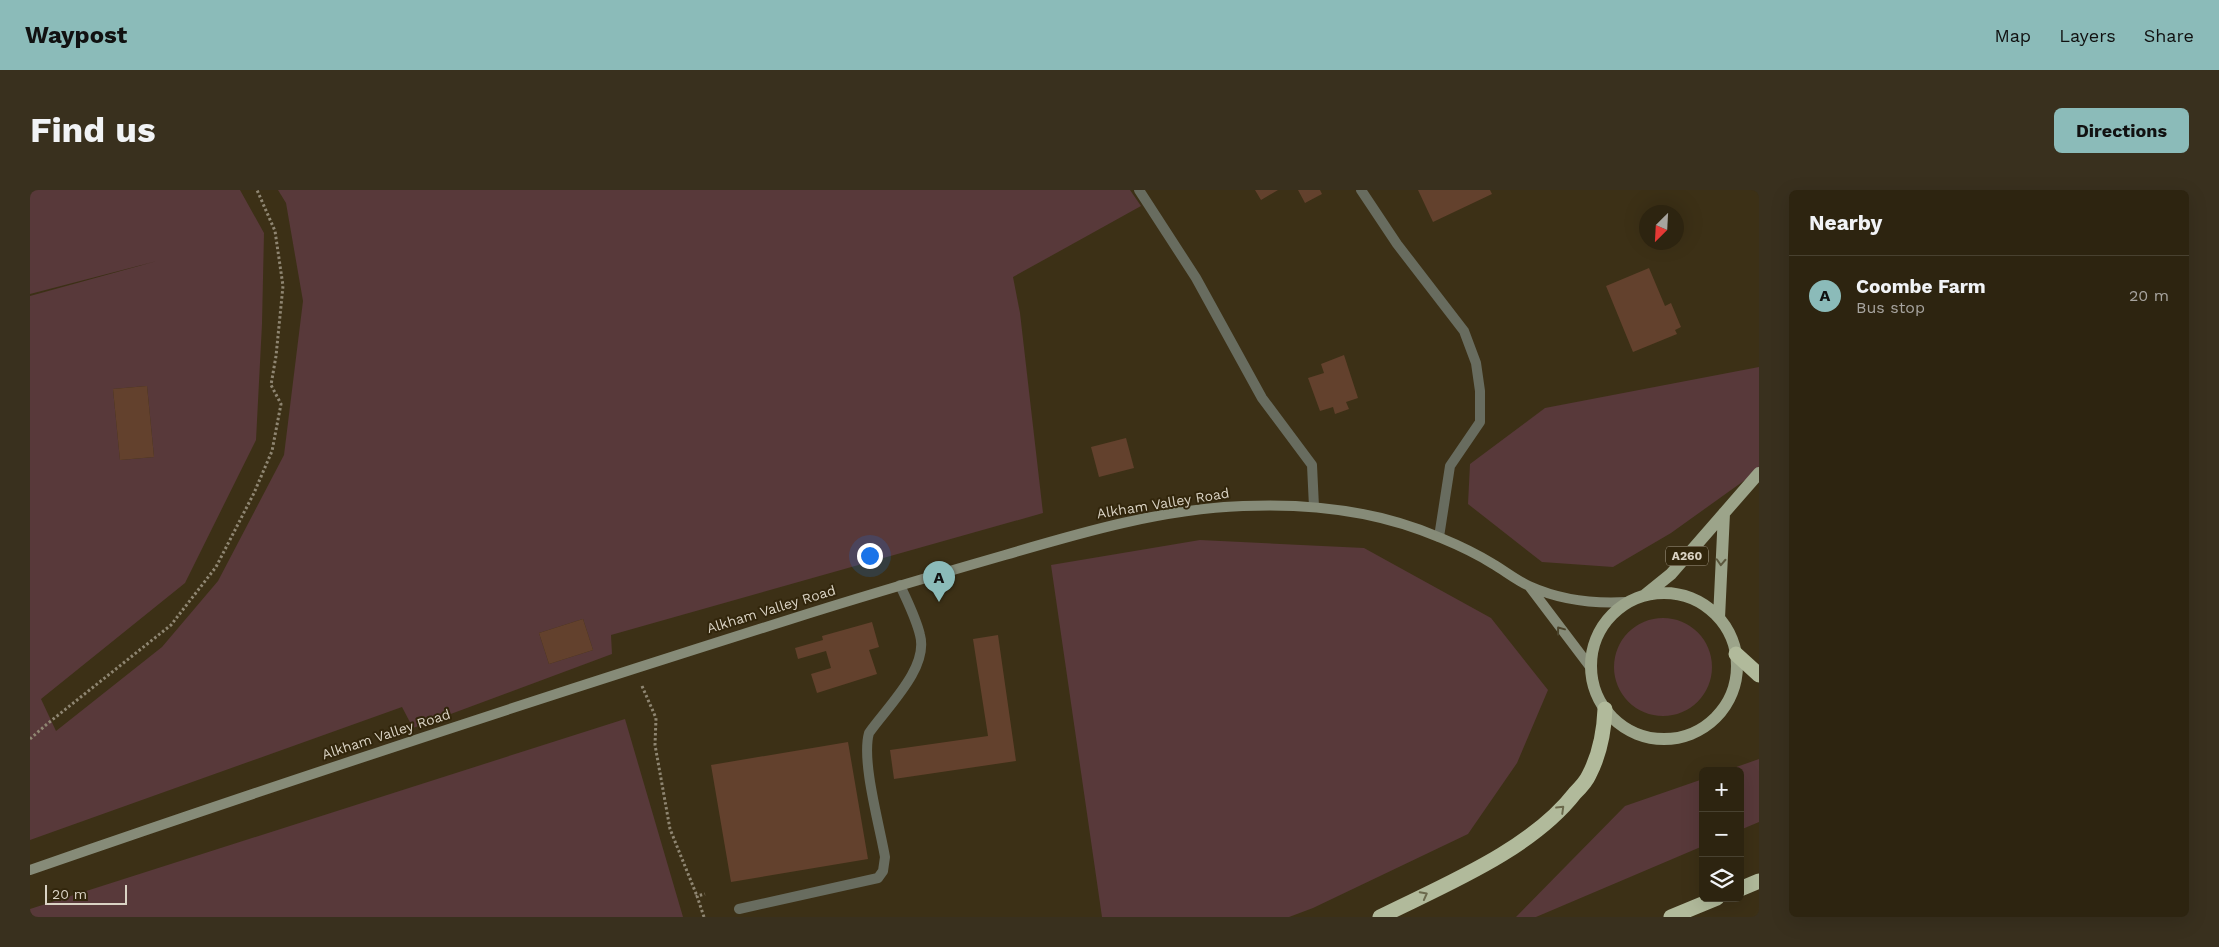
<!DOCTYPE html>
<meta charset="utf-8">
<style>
body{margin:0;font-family:"Work Sans",sans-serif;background:#39301e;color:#f1f3f6}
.controls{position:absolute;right:15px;bottom:15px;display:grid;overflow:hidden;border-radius:8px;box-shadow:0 5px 20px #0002}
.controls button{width:45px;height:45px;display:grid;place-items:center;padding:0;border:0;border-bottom:1px solid #484130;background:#2d2410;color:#f1f3f6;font:25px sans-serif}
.compass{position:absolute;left:1609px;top:15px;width:45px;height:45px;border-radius:50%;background:#2d2410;box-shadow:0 5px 20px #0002;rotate:204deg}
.scale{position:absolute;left:15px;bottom:12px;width:82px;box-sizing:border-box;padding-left:5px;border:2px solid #dad3c4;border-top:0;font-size:14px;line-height:18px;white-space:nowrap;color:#dad3c4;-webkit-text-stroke:4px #32260c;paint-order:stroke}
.you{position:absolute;left:839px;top:365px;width:18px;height:18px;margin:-12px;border:4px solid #fff;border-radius:50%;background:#1a73e8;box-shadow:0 0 0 8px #1a73e833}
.badge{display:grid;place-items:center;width:32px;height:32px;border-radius:50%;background:#8bbbb9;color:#111;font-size:16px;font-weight:700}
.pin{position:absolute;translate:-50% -41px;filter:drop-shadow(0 1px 2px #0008)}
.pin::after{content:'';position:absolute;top:26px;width:18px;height:15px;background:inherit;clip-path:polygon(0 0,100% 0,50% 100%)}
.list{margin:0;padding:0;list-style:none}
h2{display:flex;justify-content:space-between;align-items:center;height:65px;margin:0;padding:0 20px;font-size:21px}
h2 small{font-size:16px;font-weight:400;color:#a7a49f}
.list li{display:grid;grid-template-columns:32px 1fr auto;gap:15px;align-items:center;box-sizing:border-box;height:80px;padding:0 20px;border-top:1px solid #484130}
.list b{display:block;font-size:19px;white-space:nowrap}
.list p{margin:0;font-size:16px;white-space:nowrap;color:#a7a49f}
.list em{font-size:16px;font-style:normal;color:#a7a49f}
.icon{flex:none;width:28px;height:28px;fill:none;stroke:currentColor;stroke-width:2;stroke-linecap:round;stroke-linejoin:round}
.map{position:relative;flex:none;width:1729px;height:727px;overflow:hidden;border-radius:8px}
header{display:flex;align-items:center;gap:30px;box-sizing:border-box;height:70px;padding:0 25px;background:#8bbbb9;color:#111}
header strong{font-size:24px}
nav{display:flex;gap:28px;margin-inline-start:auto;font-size:18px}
.intro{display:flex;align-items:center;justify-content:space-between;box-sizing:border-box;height:120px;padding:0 30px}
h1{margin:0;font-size:35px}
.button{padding:12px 22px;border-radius:8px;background:#8bbbb9;color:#111;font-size:18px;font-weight:700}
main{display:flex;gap:30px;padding:0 30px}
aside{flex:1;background:#2d2410;border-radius:8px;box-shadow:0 5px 20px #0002}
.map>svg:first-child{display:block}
</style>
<header>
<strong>Waypost</strong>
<nav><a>Map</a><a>Layers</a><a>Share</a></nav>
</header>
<div class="intro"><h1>Find us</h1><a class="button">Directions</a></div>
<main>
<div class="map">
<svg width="1729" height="727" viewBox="0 0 1729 727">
<rect width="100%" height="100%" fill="#3c3016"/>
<path fill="#58393a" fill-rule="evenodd" d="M0 0H210L234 43 232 134 226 250 155 393 11 509 26 541 132 457 188 391 254 265 273 111 256 13 248 0H1100L1111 16 983 87 990 123 1013 323 581 445 582 464 383 538 372 517 0 650V106L127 71 0 104ZM117 196 124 267 90 270 83 199ZM553 429 563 460 519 474 509 443Z
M1729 177V280L1641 343 1583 377 1512 372 1438 314 1440 274 1515 218Z
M1170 350 1334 358 1461 428 1518 500 1487 573 1438 644 1283 718 1259 727H1072L1021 375Z
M1584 477a49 49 0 1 1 98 0a49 49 0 1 1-98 0Z
M595 529 653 727H0V719Z
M1729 569V632L1710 640V581H1695Z
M1673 589V656L1506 727H1486L1595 616Z"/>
<path fill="#63412d" d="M1225 0H1248L1231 10Z
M1268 0H1290L1292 4 1275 13Z
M1388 0H1460L1462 4 1403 32Z
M1619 78 1635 116 1641 113 1651 137 1645 140 1647 144 1603 162 1576 96Z
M1314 165 1328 208 1316 212 1319 219 1305 224 1303 217 1290 221 1278 188 1294 183 1291 174Z
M117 196 124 267 90 270 83 199Z
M1096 248 1104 278 1069 287 1061 257Z
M553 429 563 460 519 474 509 443Z
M842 432 849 457 839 460 847 484 787 503 781 484 801 478 796 461 768 469 765 458 793 450 792 446Z
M968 445 986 571 864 589 860 560 958 546 943 449Z
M818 552 838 669 701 692 681 575Z"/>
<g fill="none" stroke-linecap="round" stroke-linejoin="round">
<path stroke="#8f8672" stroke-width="3" stroke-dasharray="2.5 2.5" stroke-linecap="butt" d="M612 496 626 528 625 555 640 639 667 706
M0 549 17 534 141 435 186 377 224 303 242 261 251 214 241 195 246 166 253 96 245 41 227 0
M674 727 667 706 675 704"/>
<path stroke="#686c5f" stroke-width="10" d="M1109 0 1166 88 1232 208 1282 275 1284 317
M1331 0 1367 54 1434 141 1446 173 1450 201V232L1420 276 1409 347
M709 719 848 688 853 681 855 667C850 637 831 571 839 543 857 517 899 478 890 445 886 428 877 411 870 395"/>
<path stroke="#868b78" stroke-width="10" d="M1499 396 1561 478
M0 680C251 593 504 510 758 430 830 407 902 386 975 365 1053 342 1132 319 1213 316 1279 313 1349 321 1411 348 1428 355 1447 364 1463 374 1475 381 1486 390 1499 396 1530 410 1564 414 1597 412"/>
<path stroke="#9ca48a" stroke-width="12" d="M1561 476a73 73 0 1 1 146 0a73 73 0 1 1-146 0Z
M1615 405 1641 384 1729 283
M1689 428 1694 323"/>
<path stroke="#b1ba9b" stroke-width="15" d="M1706 464 1729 485
M1710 699 1729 691
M1350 727C1414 695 1501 660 1545 603 1550 598 1556 592 1559 585 1570 564 1574 543 1575 519
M1641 727 1687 708"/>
</g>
<defs><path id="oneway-chevron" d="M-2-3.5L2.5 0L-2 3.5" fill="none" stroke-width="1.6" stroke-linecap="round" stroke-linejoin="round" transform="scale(1.25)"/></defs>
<use stroke="#5c583e" href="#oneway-chevron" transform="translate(1691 372) rotate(93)"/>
<use stroke="#4b442c" href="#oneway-chevron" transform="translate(1530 440) rotate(-127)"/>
<g stroke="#6b694c">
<use href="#oneway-chevron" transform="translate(1531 619) rotate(-44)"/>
<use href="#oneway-chevron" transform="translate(1394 705) rotate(-28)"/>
</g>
<g text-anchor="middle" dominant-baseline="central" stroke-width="4" stroke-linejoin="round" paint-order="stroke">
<rect fill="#32260c" stroke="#a89f8d" stroke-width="1" x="1636" y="356.5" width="42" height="19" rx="4"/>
<g font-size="12" font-weight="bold" fill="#dad3c4">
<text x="1657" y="366">A260</text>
</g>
<g font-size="14" fill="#dad3c4" stroke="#32260c">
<text transform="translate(1133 313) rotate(-9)">Alkham Valley Road</text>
<text transform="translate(741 419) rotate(-17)">Alkham Valley Road</text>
<text transform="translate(356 544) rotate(-18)">Alkham Valley Road</text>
</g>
</g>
</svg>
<div class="controls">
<button>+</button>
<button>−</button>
<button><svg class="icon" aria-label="layers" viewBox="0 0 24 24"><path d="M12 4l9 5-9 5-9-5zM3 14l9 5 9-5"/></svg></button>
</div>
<svg class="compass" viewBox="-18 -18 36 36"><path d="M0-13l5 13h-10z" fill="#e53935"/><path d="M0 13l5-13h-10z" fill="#a7a49f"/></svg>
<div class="scale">20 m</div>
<div class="you"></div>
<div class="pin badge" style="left:909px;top:412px">A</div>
</div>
<aside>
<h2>Nearby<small></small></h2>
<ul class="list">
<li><span class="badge">A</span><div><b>Coombe Farm</b><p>Bus stop</p></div><em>20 m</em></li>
</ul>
</aside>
</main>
